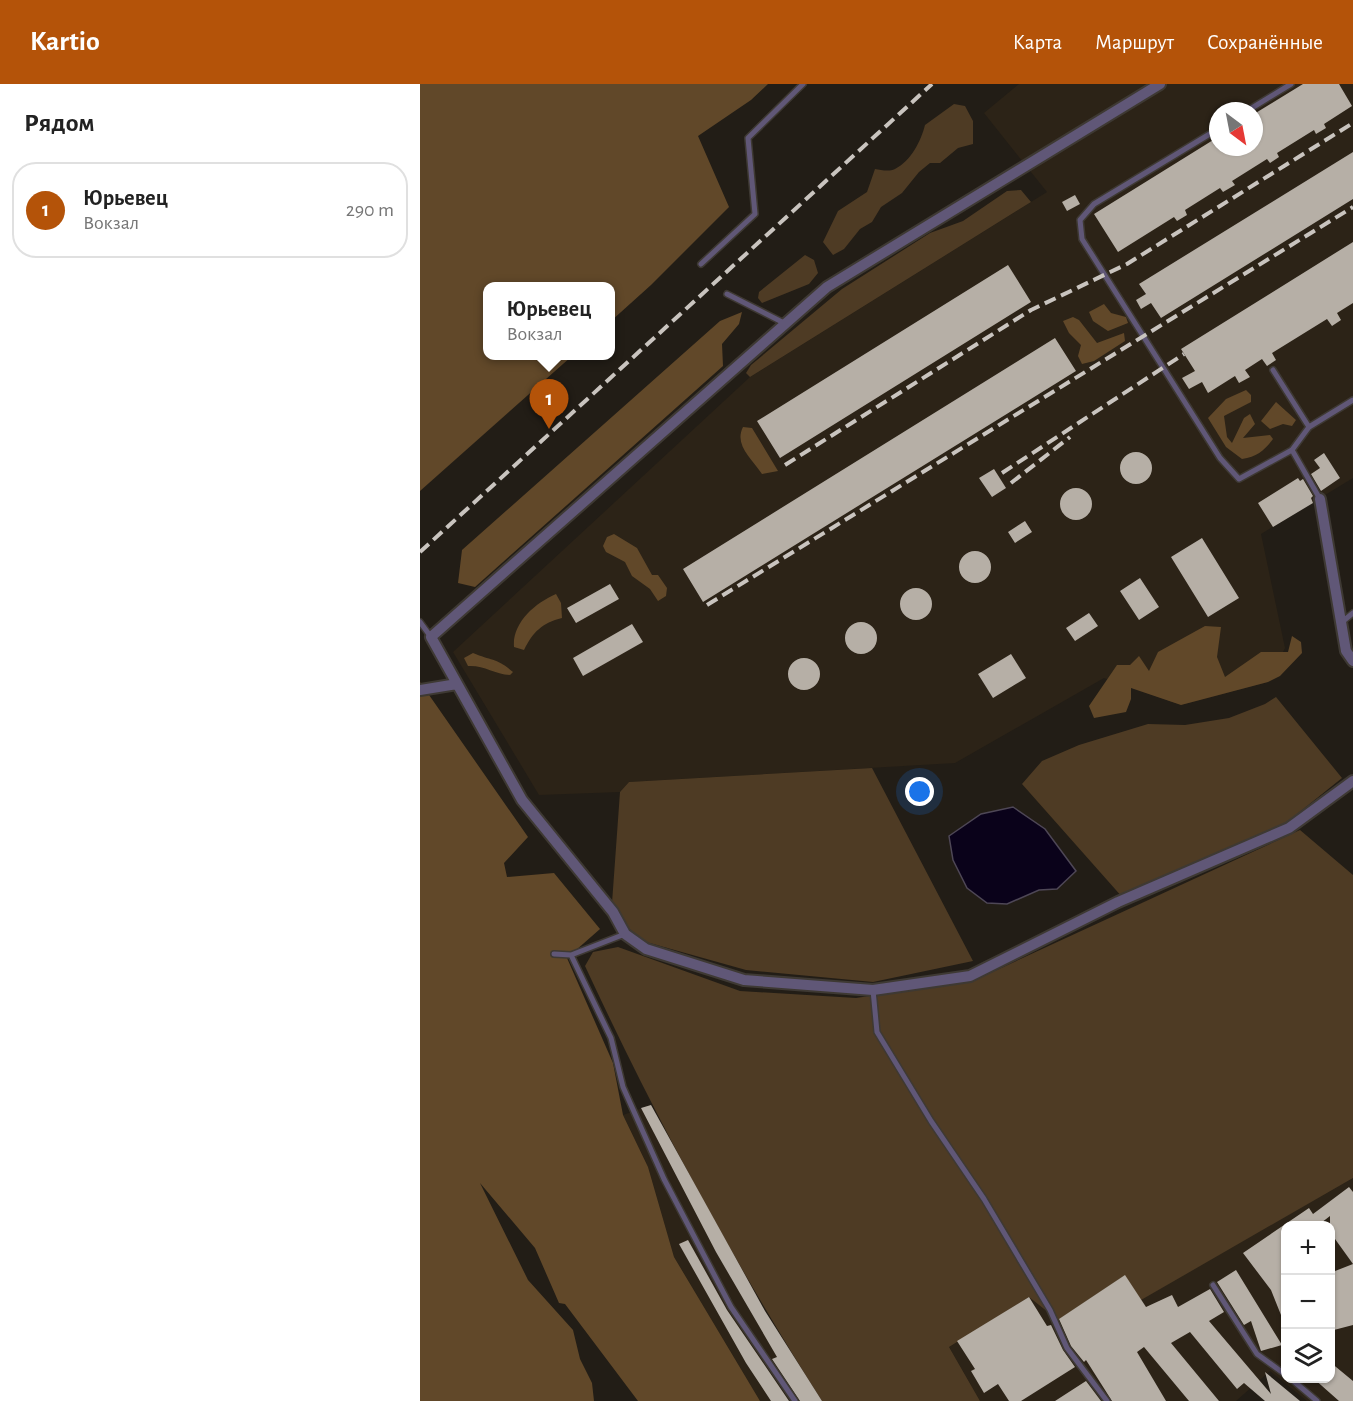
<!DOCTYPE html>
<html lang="ru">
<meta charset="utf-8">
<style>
body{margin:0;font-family:"Alegreya Sans",sans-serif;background:#f6f6f6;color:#222}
.controls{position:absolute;right:18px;bottom:18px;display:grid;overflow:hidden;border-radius:12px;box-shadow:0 2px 4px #0004}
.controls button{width:54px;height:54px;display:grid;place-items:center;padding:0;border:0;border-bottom:2px solid #e0e0e0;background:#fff;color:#222;font:30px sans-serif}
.compass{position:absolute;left:789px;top:18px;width:54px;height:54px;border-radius:50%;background:#fff;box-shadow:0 2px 4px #0004;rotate:148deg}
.you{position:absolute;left:500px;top:708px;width:21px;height:21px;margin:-15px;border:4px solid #fff;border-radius:50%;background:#1a73e8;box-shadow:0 0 0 9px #1a73e833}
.badge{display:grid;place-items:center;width:39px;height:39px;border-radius:50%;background:#b45309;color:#fff;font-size:20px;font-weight:700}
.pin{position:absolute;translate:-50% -50px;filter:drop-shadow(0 2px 3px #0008)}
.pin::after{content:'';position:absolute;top:32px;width:21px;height:18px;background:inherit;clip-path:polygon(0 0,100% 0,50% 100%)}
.popup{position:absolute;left:63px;top:198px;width:132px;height:78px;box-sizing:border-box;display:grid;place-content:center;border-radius:12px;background:#fff;filter:drop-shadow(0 2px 4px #0005);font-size:20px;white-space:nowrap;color:#767676}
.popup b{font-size:22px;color:#222}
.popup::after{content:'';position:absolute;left:50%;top:100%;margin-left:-12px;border:12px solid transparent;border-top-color:#fff}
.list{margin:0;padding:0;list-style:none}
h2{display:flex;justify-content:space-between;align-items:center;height:78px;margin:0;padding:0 24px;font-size:26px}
h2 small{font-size:20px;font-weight:400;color:#767676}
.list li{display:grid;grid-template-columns:39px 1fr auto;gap:18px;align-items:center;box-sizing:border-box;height:96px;margin:0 12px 12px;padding:0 12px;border:2px solid #e0e0e0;border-radius:24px}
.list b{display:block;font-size:22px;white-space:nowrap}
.list p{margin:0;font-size:20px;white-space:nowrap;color:#767676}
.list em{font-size:20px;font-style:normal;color:#767676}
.icon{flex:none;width:33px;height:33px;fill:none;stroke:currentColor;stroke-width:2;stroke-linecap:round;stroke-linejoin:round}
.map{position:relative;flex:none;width:933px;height:1317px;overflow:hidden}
header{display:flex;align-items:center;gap:36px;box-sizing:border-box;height:84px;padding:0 30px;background:#b45309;color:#fff}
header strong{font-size:28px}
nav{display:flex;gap:33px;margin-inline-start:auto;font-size:21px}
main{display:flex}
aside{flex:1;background:#fff}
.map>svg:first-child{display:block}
</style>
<header>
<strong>Kartio</strong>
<nav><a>Карта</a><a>Маршрут</a><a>Сохранённые</a></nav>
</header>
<main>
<aside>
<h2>Рядом<small></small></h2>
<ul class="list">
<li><span class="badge">1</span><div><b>Юрьевец</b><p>Вокзал</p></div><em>290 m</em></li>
</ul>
</aside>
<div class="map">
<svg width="933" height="1317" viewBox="0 0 933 1317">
<rect width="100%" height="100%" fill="#221d16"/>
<path fill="#2c2317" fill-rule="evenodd" d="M599 0H933V394L841 450 865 564 848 598 761 621 684 594 535 679 209 698 200 708 119 711 33 568 330 293 627 108 564 29ZM798 27H834V63H798Z
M231 1021 345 1227 402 1317H340L254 1173 228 1083 203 1031Z
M933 1094V1317H887L850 1287 816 1317H560L529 1263 609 1213 705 1191 721 1215ZM866 1142H910V1294H866Z"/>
<path fill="#4e3b24" d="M534 20 545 22 553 37V60L538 64 520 79H510L499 88 482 109 461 123 452 138 440 145 424 165 413 171 403 158 418 127 447 108 455 85C461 86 469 88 475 85 491 77 501 57 505 41Z
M601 106 611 118 330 293 326 289 331 281 422 205 510 149 543 137 587 107Z
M385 171 394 176 398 189 389 200 342 219 338 214 339 208Z
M856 613 922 694 861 743 703 814 602 700 622 677 659 661 728 640 765 641 809 634 845 620Z
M452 684 553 877 453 898 326 886 226 858 208 844 192 819 200 708 209 698Z
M880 746 933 791V1094L721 1216 704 1192 638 1236 609 1213 529 1263 560 1317H402C313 1177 235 1033 165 882L173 868 198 863 320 907 436 914 555 896Z"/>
<path fill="#614829" d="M0 0H348L331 16 278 52 309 123 231 201 191 237 190 202H68V272H152L0 407Z
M684 220 691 229 706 233 708 239 688 247 673 237 669 228Z
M322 228 319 240 302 260 303 282 55 503 38 499 42 466 300 237Z
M653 233 659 236 677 259 704 249 705 257 674 277 662 280 658 272 661 261 649 249 643 237Z
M826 306 831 311V318L804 332 807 353 812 359 824 334 830 330 835 340 823 354 850 351 853 355C844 367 837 373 822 375L806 363 788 334 806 315Z
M856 318 876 336 872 342 863 340 850 345 841 337Z
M323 343 332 344 358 387 342 390C331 374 314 361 323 343Z
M194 450 217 464 232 491H238L247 504 246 512 238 517 230 505 212 492 205 478 186 468 183 462 187 453Z
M136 510 141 519 142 534C122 539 113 548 104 566L94 563C92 539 115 519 136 510Z
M785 542 801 543 797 573 805 593 841 568H868L872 552 881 558 882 569 860 592 848 598 761 621 711 604V615L706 628 674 634 669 622 697 581H710L719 572 729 587 738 568Z
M53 569C72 577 77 574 93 588L90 591C74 590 64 581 48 582L44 574Z
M0 598 108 753 84 779 87 793 134 789 180 845 147 874 193 979 203 1031 228 1083 254 1173 340 1317H218L145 1220 139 1219 115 1164 60 1099 108 1196 153 1246 160 1275 172 1299 174 1317H0Z"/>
<path fill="#0a021a" stroke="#4e4756" stroke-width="1.5" d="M593 723 625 745 656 787 637 805 619 806 587 820 567 819 547 804 533 776 529 752 561 730Z"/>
<path fill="#b6afa6" d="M883 0H919L932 22 904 40 906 44 896 50 894 46 857 69 859 73 850 79 847 75 812 97 815 101 803 108 800 104 765 126 767 131 757 137 754 133 698 168 674 130 798 53V63H834V30Z
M933 68V115L741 234 731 219 721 225 716 216 726 210 719 200Z
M655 111 660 120 647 127 642 118Z
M933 158V219L917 229 921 236 912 242 907 235 852 269 856 276 847 282 842 275 825 286 830 293 819 299 815 292 788 309 782 298 769 305 762 294 775 287 761 265Z
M588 181 611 218 360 374 337 337Z
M635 254 656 287 283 518 263 485Z
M700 384a16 16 0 1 1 32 0a16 16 0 1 1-32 0Z
M904 369 920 394 901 407 891 390 900 384 894 376Z
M574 385 586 404 572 413 559 394Z
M878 394 880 397 883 395 893 412 891 414 893 419 853 443 838 419Z
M640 420a16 16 0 1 1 32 0a16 16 0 1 1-32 0Z
M605 437 612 448 595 459 588 448Z
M782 454 819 514 788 533 751 473Z
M539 483a16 16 0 1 1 32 0a16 16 0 1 1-32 0Z
M720 494 739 523 719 536 700 507Z
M190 500 199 515 156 539 147 524Z
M480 520a16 16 0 1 1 32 0a16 16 0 1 1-32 0Z
M669 529 678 542 655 557 646 544Z
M425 554a16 16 0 1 1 32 0a16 16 0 1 1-32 0Z
M212 540 223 558 163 592 153 574Z
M591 570 606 594 573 614 558 590Z
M368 590a16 16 0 1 1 32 0a16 16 0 1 1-32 0Z
M231 1021 345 1227 402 1317H380L352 1275 357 1273 296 1168 221 1024Z
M929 1103 933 1108V1180L910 1148V1132L897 1142H866L865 1241 851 1206 823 1169 889 1124 893 1130Z
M268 1156 307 1226 369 1317H351L326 1279 259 1160Z
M933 1180V1241L910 1247V1189Z
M816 1186 862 1261 841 1267 831 1237 824 1241 797 1198Z
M705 1191 726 1223 752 1211 758 1223 790 1205 804 1228 789 1237 851 1310 845 1288 880 1317H845L824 1299 817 1305 770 1248 751 1259 799 1317H769L724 1263 717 1268 746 1317H692L666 1276 664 1278 651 1262 639 1235Z
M609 1213 627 1242 631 1241 643 1266 655 1283 601 1317H589L578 1300 564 1309 551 1287 555 1285 537 1257Z
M910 1278 933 1297V1317H919L893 1294H910Z
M666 1297 681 1317H635Z"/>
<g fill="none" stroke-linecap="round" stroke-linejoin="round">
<g stroke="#3e3933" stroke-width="8">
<path id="service" d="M827 27 871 0
M798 45 674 120 660 136 662 155 800 374 819 395 872 366 900 415
M281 180 335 130 328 54 383 0
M307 210 366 240
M853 286 889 343 872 366
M889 343 933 316
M0 538 11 553
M922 538 933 529
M205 850 151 871 191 954 203 1003 244 1095 311 1223 375 1317
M134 870 151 871
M453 906 457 948 511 1037 564 1115 630 1226 647 1264 687 1317
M793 1201 837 1270 866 1291
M870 1294 897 1317"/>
</g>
<g stroke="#3e3933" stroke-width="14">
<path id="minor" d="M740 0 407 203 11 553 102 716 193 828 205 850 226 865 324 896 453 906 550 892 698 818 869 744 933 697
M900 415 926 567 933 577
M0 606 37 600"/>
</g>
<use href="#service" stroke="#605777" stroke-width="5"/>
<use href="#minor" stroke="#605777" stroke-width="10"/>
<path stroke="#c9c4bf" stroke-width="4" stroke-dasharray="12 6" stroke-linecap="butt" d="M365 381 611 226 707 180 933 39
M582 389 764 270
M591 399 650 353
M0 468 512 0
M287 521 933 123"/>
</g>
</svg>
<div class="controls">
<button>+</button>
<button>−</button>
<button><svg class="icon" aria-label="layers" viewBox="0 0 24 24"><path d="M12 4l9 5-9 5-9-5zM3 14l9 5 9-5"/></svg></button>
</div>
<svg class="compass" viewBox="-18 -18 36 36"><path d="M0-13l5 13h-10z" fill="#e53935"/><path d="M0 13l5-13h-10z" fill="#767676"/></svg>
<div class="you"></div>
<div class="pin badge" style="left:129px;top:345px">1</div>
<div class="popup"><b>Юрьевец</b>Вокзал</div>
</div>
</main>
